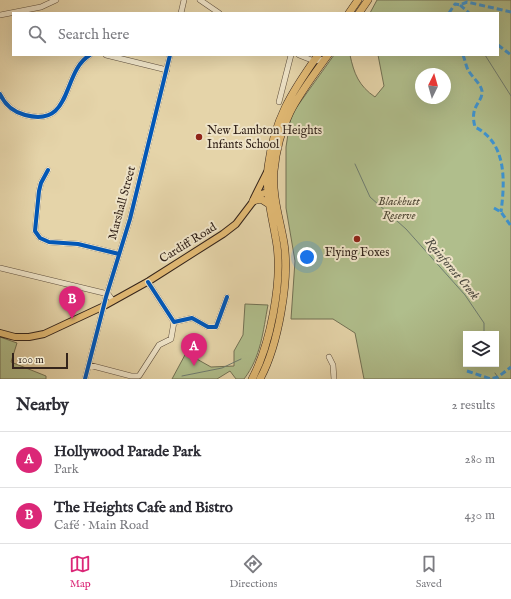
<!DOCTYPE html>
<meta charset="utf-8">
<style>
body{margin:0;font-family:"IM FELL English",serif;background:#f2f2f3;color:#2b2b33}
.controls{position:absolute;right:12px;bottom:12px;display:grid;overflow:hidden;border-radius:0px;box-shadow:0 4px 16px #0002}
.controls button{width:36px;height:36px;display:grid;place-items:center;padding:0;border:0;border-bottom:1px solid #e1e1e2;background:#fff;color:#2b2b33;font:20px sans-serif}
.compass{position:absolute;left:415px;top:68px;width:36px;height:36px;border-radius:50%;background:#fff;box-shadow:0 4px 16px #0002;rotate:5deg}
.scale{position:absolute;left:12px;bottom:10px;width:56px;box-sizing:border-box;padding-left:4px;border:2px solid #34241b;border-top:0;font-size:11px;line-height:14px;white-space:nowrap;color:#34241b;-webkit-text-stroke:3px #eee3c7;paint-order:stroke}
.you{position:absolute;left:307px;top:257px;width:14px;height:14px;margin:-10px;border:3px solid #fff;border-radius:50%;background:#1a73e8;box-shadow:0 0 0 6px #1a73e833}
.badge{display:grid;place-items:center;width:26px;height:26px;border-radius:50%;background:#db2777;color:#fff;font-size:13px;font-weight:700}
.pin{position:absolute;translate:-50% -33px;filter:drop-shadow(0 1px 2px #0008)}
.pin::after{content:'';position:absolute;top:21px;width:14px;height:12px;background:inherit;clip-path:polygon(0 0,100% 0,50% 100%)}
.list{margin:0;padding:0;list-style:none}
h2{display:flex;justify-content:space-between;align-items:center;height:52px;margin:0;padding:0 16px;font-size:17px}
h2 small{font-size:13px;font-weight:400;color:#7c7c81}
.list li{display:grid;grid-template-columns:26px 1fr auto;gap:12px;align-items:center;box-sizing:border-box;height:56px;padding:0 16px;border-top:1px solid #e1e1e2}
.list b{display:block;font-size:15px;white-space:nowrap}
.list p{margin:0;font-size:13px;white-space:nowrap;color:#7c7c81}
.list em{font-size:13px;font-style:normal;color:#7c7c81}
.icon{flex:none;width:22px;height:22px;fill:none;stroke:currentColor;stroke-width:2;stroke-linecap:round;stroke-linejoin:round}
.map{position:relative;flex:none;width:511px;height:379px;overflow:hidden}
.search{position:absolute;background:#fff;box-shadow:0 4px 16px #0002;left:12px;right:12px;top:12px;height:44px;display:flex;align-items:center;gap:10px;box-sizing:border-box;padding:0 14px;border-radius:0px;color:#7c7c81;font-size:15px}
.sheet{height:164px;background:#fff}
nav{display:flex;justify-content:space-around;align-items:center;box-sizing:border-box;height:56px;border-top:1px solid #e1e1e2;background:#fff;font-size:11px;color:#7c7c81}
nav a{display:grid;justify-items:center;gap:2px}
nav .on{color:#db2777}
.map>svg:first-child{display:block}
</style>
<div class="map">
<svg width="511" height="379" viewBox="0 0 511 379">
<rect width="100%" height="100%" fill="#e5d4a9"/>
<filter id="stains"><feTurbulence type="fractalNoise" baseFrequency=".005" numOctaves="4"/><feColorMatrix values="0 0 0 0 .2 0 0 0 0 .09 0 0 0 0 .02 0 0 0 .5 -.17"/></filter>
<radialGradient id="worn" r=".72"><stop offset=".6" stop-color="#630" stop-opacity="0"/><stop offset="1" stop-color="#630" stop-opacity=".3"/></radialGradient>
<path fill="#b0be8c" stroke="#727154" fill-rule="evenodd" d="M377 0H511V379H364L355 333 333 319H291L295 261 286 208V147L291 115 334 55H350C354 74 359 86 375 97L384 86 378 55H498V13H370ZM421 74H445V98H421ZM466 334H496V364H466Z
M245 304 268 305C263 331 261 357 244 379H236L230 371 217 379H172L186 353 211 367 234 366V351L243 335Z
M0 337 17 343 11 362 46 376V379H0Z"/>
<g fill="none" stroke-linecap="round" stroke-linejoin="round">
<path stroke="#6f7d71" stroke-width="1" d="M485 55 511 96
M355 164 370 197 406 229 465 295 484 323V334
M495 373 499 379
M182 376 222 368 241 359"/>
<g stroke="#60503e" stroke-width="6">
<path id="minor" d="M200 0 219 13
M181 13 184 0
M0 15 41 7 56 0
M106 55 167 70
M299 55 314 61 325 59
M0 94C5 105 14 112 25 115 74 128 61 72 90 55
M279 102 291 55
M48 170 41 183 39 191 35 231 40 238 49 242 78 244 119 254
M0 268 108 294 113 301
M148 282 174 322 192 318 208 327H216L227 297
M329 357 333 365 334 379
M89 365 131 376H139L159 345 171 339 174 322
M85 379 106 297 130 219 170 55"/>
</g>
<g stroke="#34241b" stroke-width="8">
<path id="major" d="M254 198 267 172
M0 333 15 337H29L44 334 104 306 149 281 223 234 236 224 258 195 272 191"/>
</g>
<g stroke="#34241b" stroke-width="8">
<path id="highway" d="M349 13 358 0
M359 13 368 0
M253 201 261 199 269 204
M252 379C270 345 282 284 277 246 273 219 265 195 268 167 274 120 291 93 318 55
M260 379C278 346 290 280 284 243 280 219 272 197 274 171 279 119 299 95 328 55"/>
</g>
<use href="#minor" stroke="#eee3c7" stroke-width="5"/>
<use href="#major" stroke="#e2ba74" stroke-width="6"/>
<use href="#highway" stroke="#e2ba74" stroke-width="7"/>
<path stroke="#3d95d4" stroke-width="3" stroke-dasharray="6 3" stroke-linecap="butt" d="M460 5 469 13
M449 13 455 4 460 5 467 2 511 12
M498 45 511 55
M463 55C465 60 466 66 468 70 472 77 481 84 482 91 483 103 469 105 475 127 507 143 505 181 501 212
M494 208 501 212 511 226
M467 371 491 379 498 377 511 367"/>
<g stroke="#eee3c7" stroke-width="6">
<path id="cycleway" d="M0 94C5 105 14 112 25 115 74 128 61 72 90 55
M48 170 41 183 39 191 35 231 40 238 49 242 78 244 119 254
M148 282 174 322 192 318 208 327H216L227 297
M85 379 106 297 130 219 170 55"/>
</g>
<use href="#cycleway" stroke="#0057b8" stroke-width="4"/>
</g>
<g fill="#8f2418" stroke="#eee3c7" stroke-width="1.5">
<circle cx="199" cy="137" r="4"/>
<circle cx="357" cy="239" r="4"/>
</g>
<g text-anchor="middle" dominant-baseline="central" stroke-width="4" stroke-linejoin="round" paint-order="stroke">
<g font-size="12" fill="#34241b" stroke="#eee3c7" text-anchor="start">
<text x="207" y="130">New Lambton Heights<tspan x="207" dy="14">Infants School</tspan></text>
<text x="357" y="252" text-anchor="middle">Flying Foxes</text>
</g>
<g font-size="12" font-style="italic" fill="#534a37" stroke="#eee3c7">
<text x="399" y="201">Blackbutt<tspan x="399" dy="14">Reserve</tspan></text>
</g>
<g font-size="12" fill="#34241b" stroke="#eee3c7">
<text transform="translate(122 203) rotate(-75)">Marshall Street</text>
<text transform="translate(188 243) rotate(-32)">Cardiff Road</text>
</g>
<g font-size="13" font-style="italic" fill="#4c493f" stroke="#eee3c7">
<text transform="translate(452 269) rotate(50)">Rainforest Creek</text>
</g>
</g>
<rect width="100%" height="100%" filter="url(#stains)"/>
<rect width="100%" height="100%" fill="url(#worn)"/>
</svg>
<div class="controls">
<button><svg class="icon" aria-label="layers" viewBox="0 0 24 24"><path d="M12 4l9 5-9 5-9-5zM3 14l9 5 9-5"/></svg></button>
</div>
<svg class="compass" viewBox="-18 -18 36 36"><path d="M0-13l5 13h-10z" fill="#e53935"/><path d="M0 13l5-13h-10z" fill="#7c7c81"/></svg>
<div class="scale">100 m</div>
<div class="you"></div>
<div class="pin badge" style="left:194px;top:366px">A</div>
<div class="pin badge" style="left:72px;top:319px">B</div>
<div class="search"><svg class="icon" aria-label="search" viewBox="0 0 24 24"><circle cx="10" cy="10" r="6"/><path d="M15 15l6 6"/></svg>Search here</div>
</div>
<section class="sheet">
<h2>Nearby<small>2 results</small></h2>
<ul class="list">
<li><span class="badge">A</span><div><b>Hollywood Parade Park</b><p>Park</p></div><em>280 m</em></li>
<li><span class="badge">B</span><div><b>The Heights Cafe and Bistro</b><p>Café · Main Road</p></div><em>430 m</em></li>
</ul>
</section>
<nav>
<a class="on"><svg class="icon" aria-label="map" viewBox="0 0 24 24"><path d="M3 6l6-2 6 2 6-2v14l-6 2-6-2-6 2zM9 4v14M15 6v14"/></svg>Map</a>
<a><svg class="icon" aria-label="directions" viewBox="0 0 24 24"><path d="M12 3l9 9-9 9-9-9zM9 14v-3h6M13 9l2 2-2 2"/></svg>Directions</a>
<a><svg class="icon" aria-label="saved" viewBox="0 0 24 24"><path d="M7 4h10v16l-5-4-5 4z"/></svg>Saved</a>
</nav>
